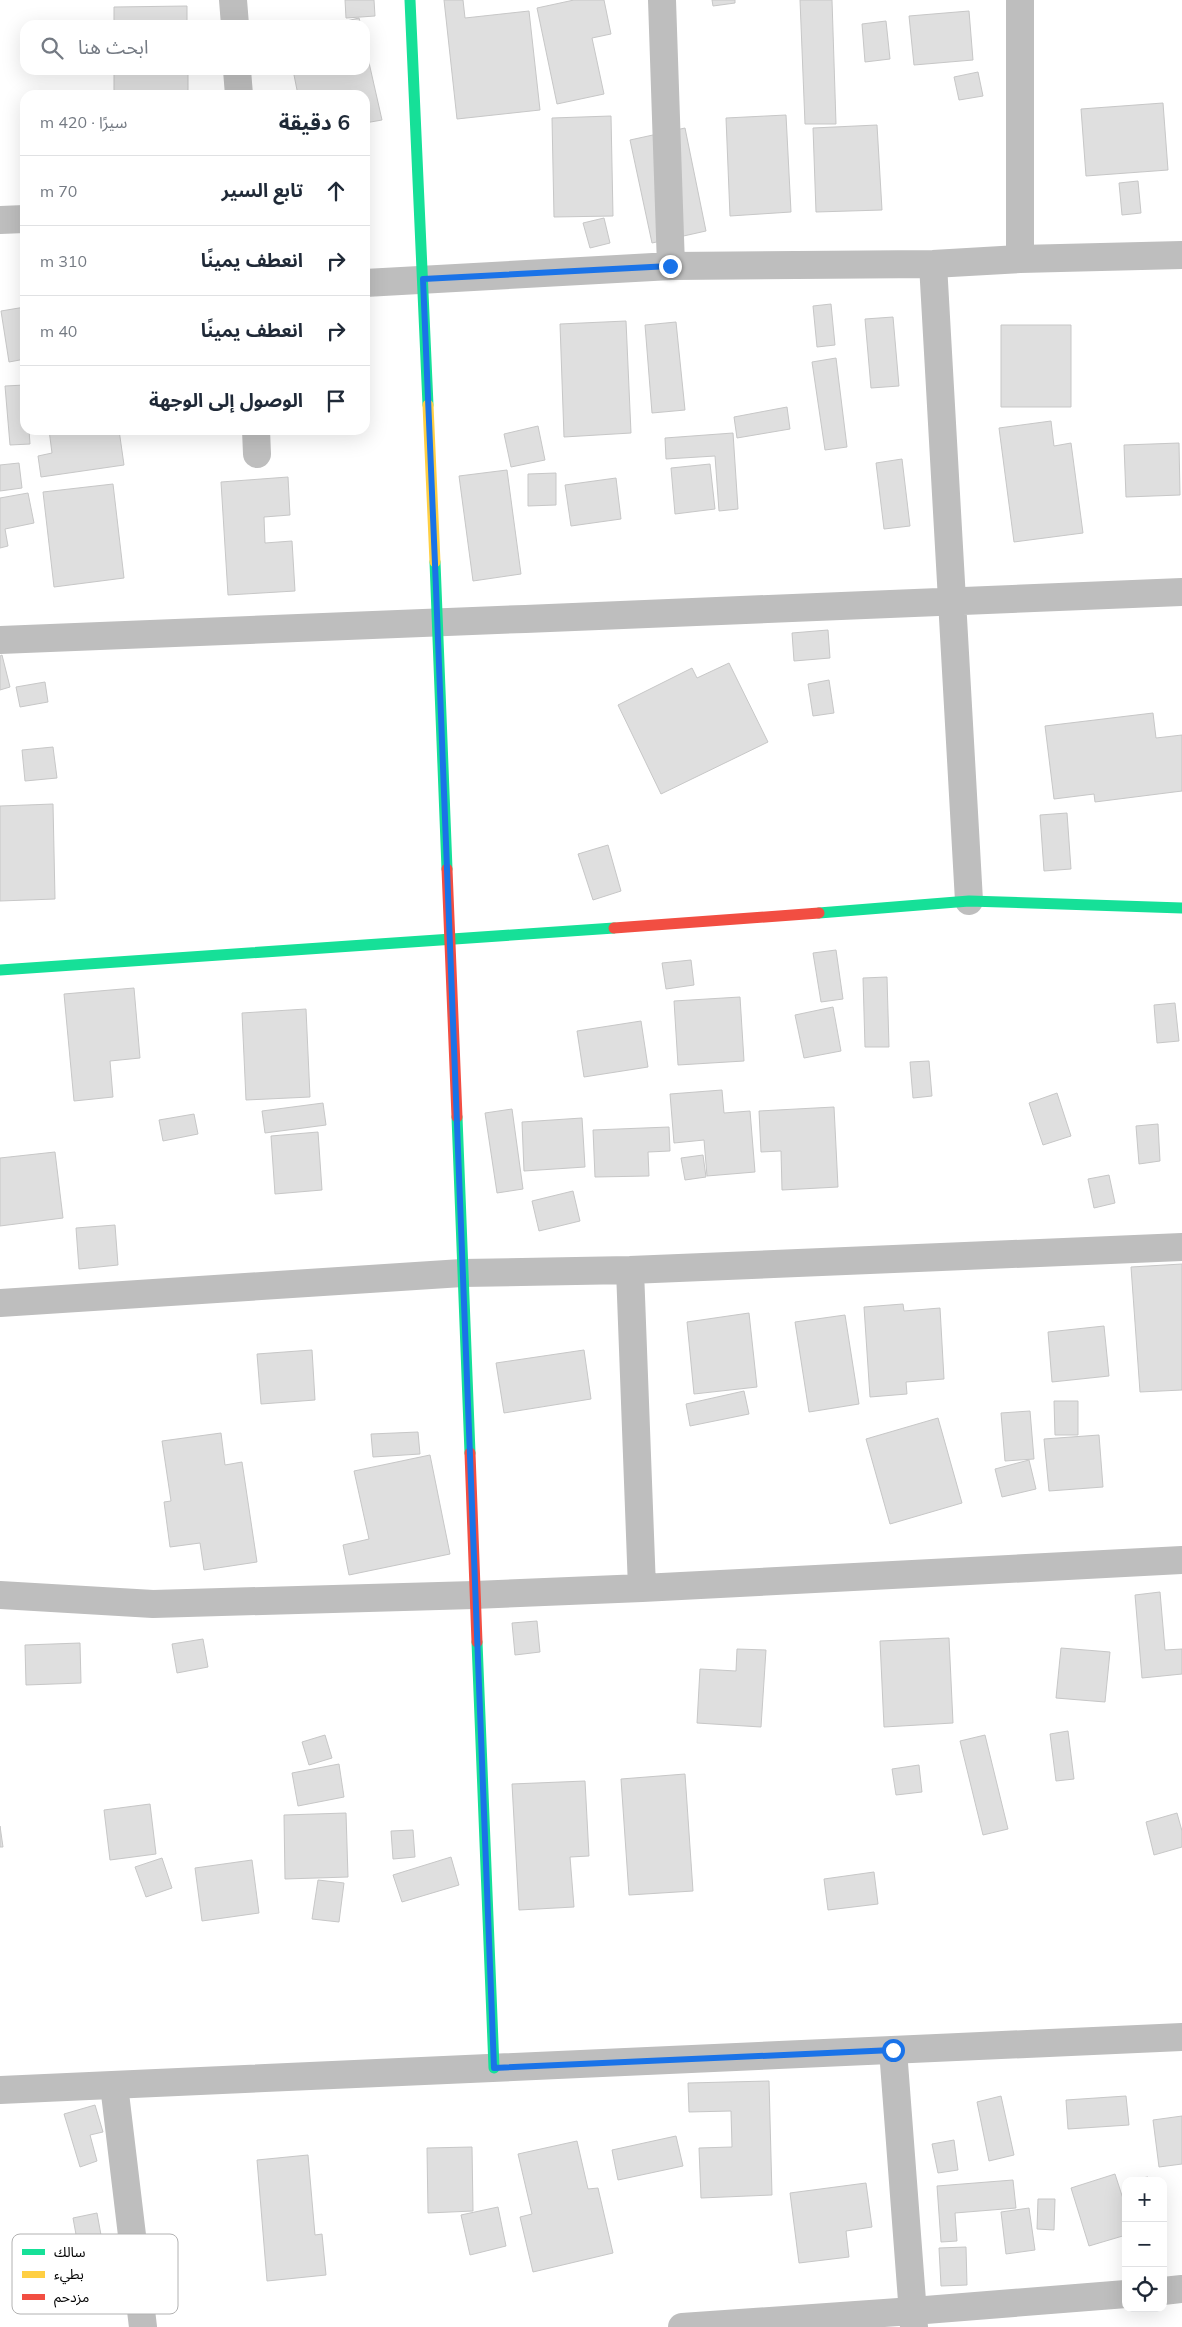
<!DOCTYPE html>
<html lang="ar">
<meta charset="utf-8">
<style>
body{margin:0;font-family:Mulish,"Noto Sans Arabic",sans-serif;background:#f6f6f7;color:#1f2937;direction:rtl}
.controls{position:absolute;right:15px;bottom:15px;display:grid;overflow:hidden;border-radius:10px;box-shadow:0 5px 20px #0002}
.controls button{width:45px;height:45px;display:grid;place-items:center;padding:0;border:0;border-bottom:1px solid #e0e1e3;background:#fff;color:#1f2937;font:25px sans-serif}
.stop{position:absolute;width:15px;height:15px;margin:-11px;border:4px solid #1a73e8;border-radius:50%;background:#fff}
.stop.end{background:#1a73e8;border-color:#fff;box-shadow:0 1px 5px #0008}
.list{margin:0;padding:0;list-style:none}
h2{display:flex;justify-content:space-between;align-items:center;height:65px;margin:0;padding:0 20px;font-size:21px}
h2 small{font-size:16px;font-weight:400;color:#747a83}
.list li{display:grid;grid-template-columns:32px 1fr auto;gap:15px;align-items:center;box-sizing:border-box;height:70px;padding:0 20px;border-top:1px solid #e0e1e3}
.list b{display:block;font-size:19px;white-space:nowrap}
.list em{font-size:16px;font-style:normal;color:#747a83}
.icon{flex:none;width:28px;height:28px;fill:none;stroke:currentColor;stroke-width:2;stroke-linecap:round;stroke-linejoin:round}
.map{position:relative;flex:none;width:1182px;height:2327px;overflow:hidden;direction:ltr}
.search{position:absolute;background:#fff;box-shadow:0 5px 20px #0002;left:20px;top:20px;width:350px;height:55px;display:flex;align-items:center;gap:12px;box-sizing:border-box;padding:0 18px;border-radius:15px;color:#747a83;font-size:19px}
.panel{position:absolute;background:#fff;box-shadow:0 5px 20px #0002;left:20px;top:90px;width:350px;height:345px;border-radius:15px;direction:rtl}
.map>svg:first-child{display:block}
</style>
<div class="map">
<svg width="1182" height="2327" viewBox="0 0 1182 2327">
<rect width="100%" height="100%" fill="#fff"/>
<path fill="#dfdfdf" stroke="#c7c7c7" d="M345 0H374L375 16 346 18Z
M444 0H463L465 18 529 11 540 110 457 119Z
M574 0H604L611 34 592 38 604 94 557 104 537 8Z
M712 0H735V3L713 6Z
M800 0H832L836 124H805Z
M187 6V25H114V7Z
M969 11 973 60 914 65 909 16Z
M359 18 361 25H330Z
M886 21 890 59 865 62 862 24Z
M365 45 382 120 365 123V95H298L293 70H365Z
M114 70H188V95H114Z
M978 72 983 96 959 100 954 77Z
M1163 103 1168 170 1086 176 1081 109Z
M786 115 791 212 730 216 726 118Z
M611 116 613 216 554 217 552 118Z
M877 125 882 210 816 212 813 128Z
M685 128 706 231 652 243 630 140Z
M1138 181 1141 213 1122 215 1119 183Z
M604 218 610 243 590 248 583 223Z
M831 304 835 345 817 347 813 306Z
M25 307V359L9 362 1 311Z
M893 317 899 386 871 388 865 319Z
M626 321 631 433 564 437 560 324Z
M676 322 685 410 652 413 645 325Z
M1001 325H1071V407H1001Z
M836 358 847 447 825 450 812 362Z
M25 385V430H29L30 444 10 445 5 386Z
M787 407 790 429 737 438 734 417Z
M1051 421 1054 446 1071 443 1083 533 1014 542 999 428Z
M538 426 545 460 511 467 504 434Z
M49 430H119L124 465 41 477 38 456 52 453Z
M733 433 738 509 719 511 715 456 666 459 665 438Z
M1179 443 1180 495 1126 497 1124 445Z
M902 459 910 526 884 529 876 463Z
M19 463 22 488 0 491V465Z
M710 464 715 509 675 514 671 468Z
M507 470 521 574 473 581 459 476Z
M556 473V505L528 506V474Z
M288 477 290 515 264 517 265 543 292 541 295 591 228 595 221 482Z
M616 478 621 519 571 526 565 485Z
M113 484 124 578 54 587 43 492Z
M28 493 34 523 5 529 8 546 0 548V498Z
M828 630 830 658 794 661 792 633Z
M2 655 10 687 0 690V656Z
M729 663 768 742 661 794 618 705 692 668 697 678Z
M829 680 834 713 813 716 808 684Z
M45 682 48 702 20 707 16 687Z
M1153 713 1156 738 1182 735V791L1095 802 1094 794 1054 799 1045 726Z
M53 747 57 778 25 781 22 750Z
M53 804 55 899 0 901V806Z
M1067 813 1071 869 1044 871 1040 815Z
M608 845 621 891 593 900 578 854Z
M836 950 843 999 821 1002 813 953Z
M691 960 694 985 666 989 662 963Z
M887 977 889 1047H865L863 978Z
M134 988 140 1058 110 1061 113 1097 74 1101 64 994Z
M740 997 744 1061 678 1065 674 1001Z
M1175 1003 1179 1041 1157 1043 1154 1005Z
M833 1007 841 1051 804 1058 795 1015Z
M306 1009 310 1097 246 1100 242 1013Z
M641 1021 648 1067 584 1077 577 1031Z
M929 1061 932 1096 913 1098 910 1062Z
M722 1090 724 1113 750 1111 755 1172 707 1176 704 1140 674 1143 670 1094Z
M1057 1093 1071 1136 1043 1145 1029 1103Z
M323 1103 326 1125 265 1133 262 1111Z
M834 1107 838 1187 782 1190 781 1151 761 1152 759 1111Z
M512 1109 523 1189 497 1193 485 1113Z
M194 1114 198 1134 163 1141 159 1120Z
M582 1118 585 1167 524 1171 522 1122Z
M1158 1124 1160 1161 1139 1164 1136 1126Z
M669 1127 670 1151 648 1152 649 1176 595 1177 593 1130Z
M318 1132 322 1190 275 1194 271 1136Z
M55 1152 63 1218 0 1226V1158Z
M703 1155 706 1177 685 1180 681 1158Z
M1109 1175 1115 1203 1094 1208 1088 1179Z
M573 1191 580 1221 539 1231 532 1201Z
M115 1225 118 1265 79 1269 76 1228Z
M1182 1264V1390L1140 1392 1131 1267Z
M903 1304 904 1311 940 1308 944 1379 906 1382 907 1394 870 1397 864 1307Z
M749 1313 757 1387 694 1394 687 1322Z
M845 1315 859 1404 809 1412 795 1322Z
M1104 1326 1109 1376 1052 1382 1048 1332Z
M312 1350 315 1400 261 1404 257 1354Z
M584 1350 591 1399 504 1413 496 1363Z
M744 1391 749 1414 690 1426 686 1404Z
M1054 1401H1078V1435H1055Z
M1030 1411 1034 1459 1005 1461 1001 1413Z
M938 1418 962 1503 890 1524 866 1439Z
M418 1432 420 1454 373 1457 371 1434Z
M221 1433 225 1465 242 1462 257 1562 204 1570 200 1543 170 1547 164 1502 171 1501 162 1441Z
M1099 1435 1103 1487 1049 1491 1044 1439Z
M430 1455 450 1554 349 1575 343 1545 369 1539 354 1471Z
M1029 1460 1036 1489 1002 1497 995 1469Z
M1160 1592 1165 1650 1182 1649V1674L1142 1678 1135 1595Z
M537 1621 540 1652 515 1655 512 1623Z
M949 1638 953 1723 884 1727 880 1641Z
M203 1639 208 1667 177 1673 172 1644Z
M80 1643 81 1683 26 1685 25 1645Z
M1061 1648 1110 1652 1105 1702 1056 1698Z
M737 1649 766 1650 761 1727 697 1723 700 1669 736 1671Z
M1068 1731 1074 1779 1056 1781 1050 1734Z
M325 1735 332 1758 309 1765 302 1742Z
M985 1735 1008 1829 983 1835 960 1741Z
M339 1764 344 1797 298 1806 292 1773Z
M919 1765 922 1792 896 1795 892 1769Z
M685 1774 693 1891 629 1895 621 1779Z
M585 1781 589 1856 570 1857 574 1907 519 1910 512 1784Z
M150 1804 156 1854 110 1860 104 1810Z
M346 1813 348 1877 285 1879 284 1815Z
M1177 1813 1182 1831V1847L1154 1855 1146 1822Z
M0 1826 3 1847H0Z
M413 1830 415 1857 393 1859 391 1831Z
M451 1857 459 1885 402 1902 393 1875Z
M162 1858 172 1888 146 1897 135 1867Z
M252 1860 259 1913 202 1921 195 1868Z
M874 1872 878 1904 828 1910 824 1879Z
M318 1880 344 1883 339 1922 312 1919Z
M769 2081 772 2195 701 2198 699 2148 732 2147 731 2111 689 2112 688 2083Z
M1001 2096 1014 2155 989 2161 977 2102Z
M1126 2096 1129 2125 1068 2129 1066 2100Z
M95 2105 103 2132 90 2135 97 2161 80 2167 64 2114Z
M1182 2116V2164L1159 2167 1153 2120Z
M676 2136 683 2166 618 2180 612 2150Z
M954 2140 958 2170 938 2173 932 2144Z
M577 2141 588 2189 598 2188 613 2253 533 2272 520 2217 532 2214 518 2154Z
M472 2147 473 2211 428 2213 427 2148Z
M308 2155 315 2235 322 2234 326 2275 267 2281 257 2160Z
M1115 2174 1126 2208V2235L1089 2246 1071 2188Z
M1148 2177 1149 2181 1128 2180Z
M1013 2180 1016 2208 955 2213 957 2241 941 2242 937 2186Z
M866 2183 872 2227 846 2231 849 2257 799 2263 790 2193Z
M1038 2199H1055L1054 2230 1037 2229Z
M498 2207 506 2246 470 2255 461 2215Z
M1029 2208 1035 2250 1006 2254 1001 2212Z
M97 2213 103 2246 79 2251 73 2218Z
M966 2247 967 2285 941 2286 939 2248Z"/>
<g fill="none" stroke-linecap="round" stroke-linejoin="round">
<path stroke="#bebebe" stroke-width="28" d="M233 0 235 25
M662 0 671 266
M1020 0V259
M237 70 239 95
M0 220 25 219
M933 264 969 901
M365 283 671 266 933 264 1020 259 1182 255
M256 430 257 454
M0 640C394 623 788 610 1182 592
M630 1270 642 1588
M0 1303 462 1273 630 1270 1182 1247
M0 1595 153 1604 474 1595 642 1588 1182 1560
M893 2050 914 2327
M114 2085 143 2327
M0 2090 1182 2037
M1163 2291 1182 2289
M682 2327 913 2311 1126 2294"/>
<path stroke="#16e098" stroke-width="11" d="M410 0 428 405
M435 562 447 869
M819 913 969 901 1182 908
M0 970 614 928
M457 1117 470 1453
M477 1642 494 2068"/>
<path stroke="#ffcf43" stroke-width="11" d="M428 405 435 562"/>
<path stroke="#f24e42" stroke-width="11" d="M447 869 457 1117
M614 928 819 913
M470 1453 477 1642"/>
</g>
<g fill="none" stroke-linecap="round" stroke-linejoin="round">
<path stroke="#1a73e8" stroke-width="6" d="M670 266 423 279C449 875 469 1471 494 2068L893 2050"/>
</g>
<rect x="12" y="2234" width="166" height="80" rx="8" fill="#fff" stroke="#b2b2b2" stroke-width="1"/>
<rect x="22" y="2249" width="23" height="6" fill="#16e098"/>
<rect x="22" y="2271" width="23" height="7" fill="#ffcf43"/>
<rect x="22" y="2294" width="23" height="6" fill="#f24e42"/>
<g font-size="14" fill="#000">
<text x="54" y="2257">سالك</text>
<text x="54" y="2279">بطيء</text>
<text x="54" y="2302">مزدحم</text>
</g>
</svg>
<div class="controls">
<button>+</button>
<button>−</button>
<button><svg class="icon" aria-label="locate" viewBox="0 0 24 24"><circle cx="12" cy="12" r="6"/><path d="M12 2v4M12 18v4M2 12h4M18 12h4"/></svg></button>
</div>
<div class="stop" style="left:893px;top:2050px"></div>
<div class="stop end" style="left:670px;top:266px"></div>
<div class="search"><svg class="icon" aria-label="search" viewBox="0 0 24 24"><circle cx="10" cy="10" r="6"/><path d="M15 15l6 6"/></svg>ابحث هنا</div>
<section class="panel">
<h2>6 دقيقة<small>سيرًا · 420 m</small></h2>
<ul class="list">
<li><svg class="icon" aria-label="ahead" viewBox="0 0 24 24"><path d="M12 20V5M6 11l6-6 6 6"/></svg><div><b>تابع السير</b></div><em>70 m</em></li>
<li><svg class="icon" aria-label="right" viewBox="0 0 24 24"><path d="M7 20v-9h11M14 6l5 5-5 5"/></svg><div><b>انعطف يمينًا</b></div><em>310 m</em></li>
<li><svg class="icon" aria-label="right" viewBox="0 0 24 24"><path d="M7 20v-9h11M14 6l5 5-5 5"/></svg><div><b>انعطف يمينًا</b></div><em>40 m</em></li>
<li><svg class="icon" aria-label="arrive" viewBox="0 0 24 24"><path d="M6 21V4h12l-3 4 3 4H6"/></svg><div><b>الوصول إلى الوجهة</b></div></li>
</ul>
</section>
</div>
